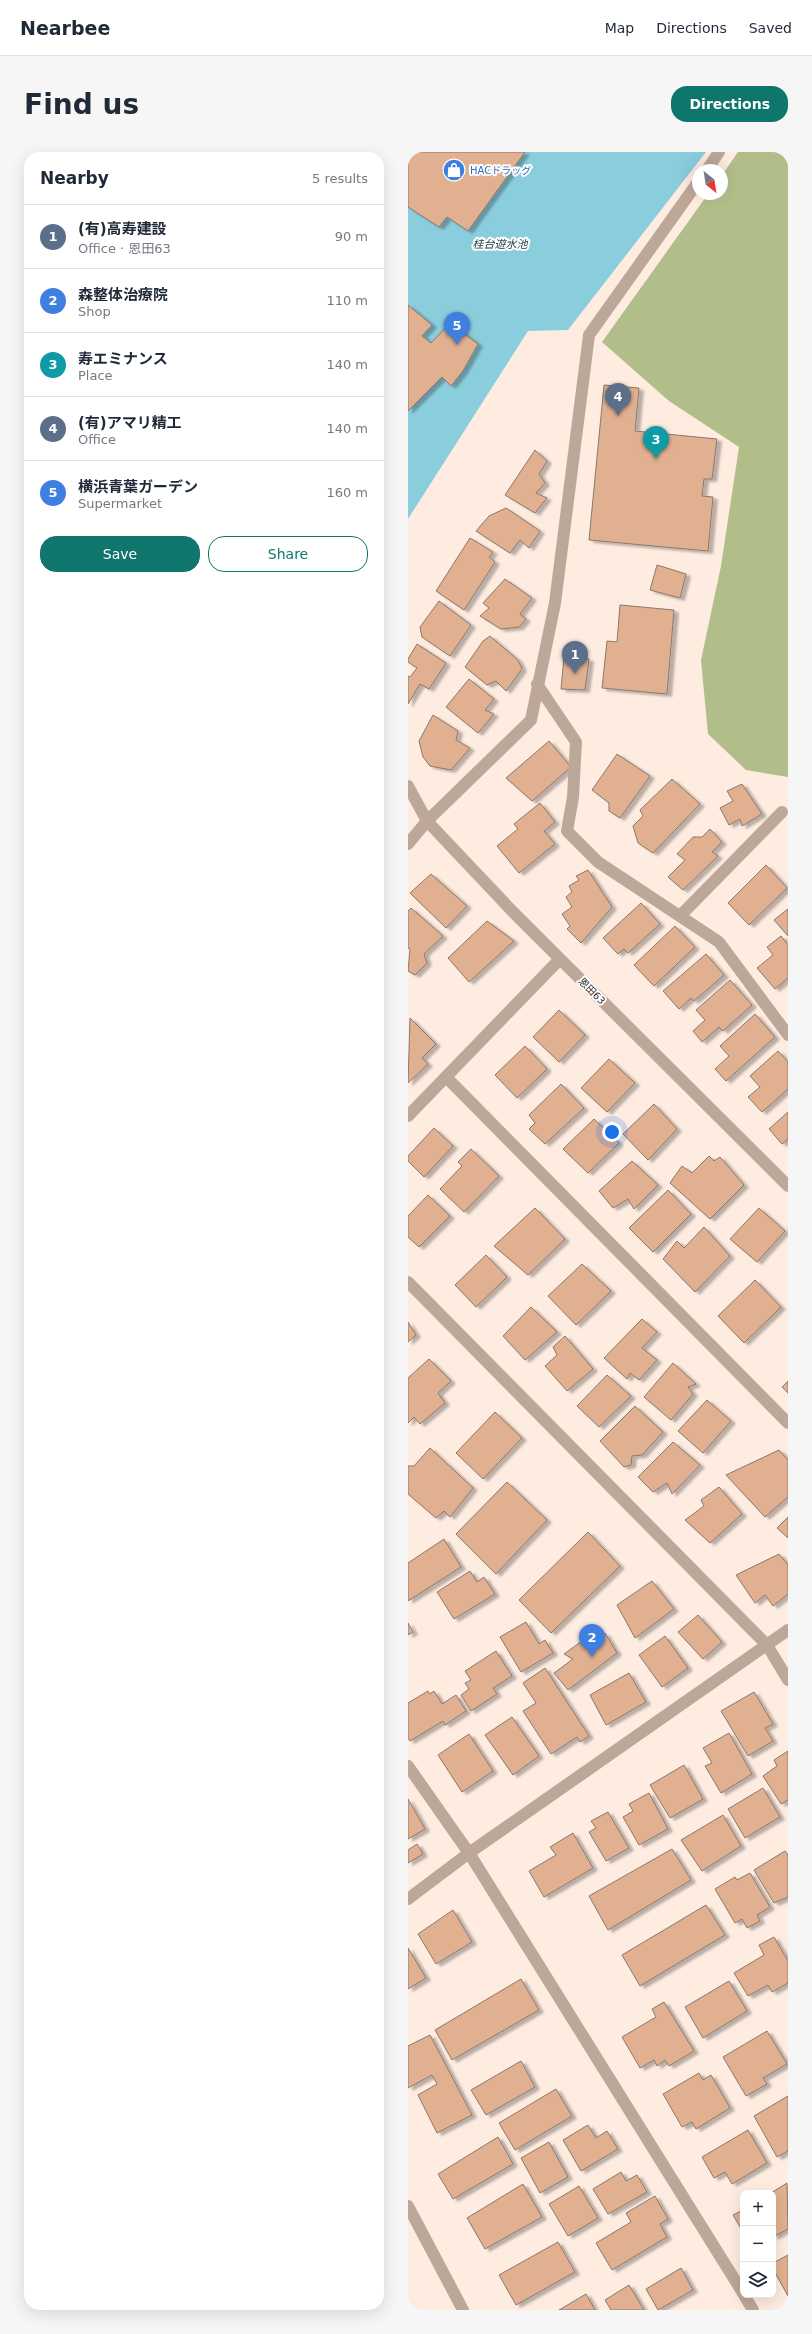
<!DOCTYPE html>
<meta charset="utf-8">
<style>
body{margin:0;font-family:"DejaVu Sans","Noto Sans JP",sans-serif;background:#f6f6f7;color:#1f2937}
.controls{position:absolute;right:12px;bottom:12px;display:grid;overflow:hidden;border-radius:8px;box-shadow:0 4px 16px #0002}
.controls button{width:36px;height:36px;display:grid;place-items:center;padding:0;border:0;border-bottom:1px solid #e0e1e3;background:#fff;color:#1f2937;font:20px sans-serif}
.compass{position:absolute;left:284px;top:12px;width:36px;height:36px;border-radius:50%;background:#fff;box-shadow:0 4px 16px #0002;rotate:150deg}
.you{position:absolute;left:204px;top:980px;width:14px;height:14px;margin:-10px;border:3px solid #fff;border-radius:50%;background:#1a73e8;box-shadow:0 0 0 6px #1a73e833}
.badge{display:grid;place-items:center;width:26px;height:26px;border-radius:50%;background:#0f766e;color:#fff;font-size:13px;font-weight:700}
.pin{position:absolute;translate:-50% -33px;filter:drop-shadow(0 1px 2px #0008)}
.pin::after{content:'';position:absolute;top:21px;width:14px;height:12px;background:inherit;clip-path:polygon(0 0,100% 0,50% 100%)}
.list{margin:0;padding:0;list-style:none}
h2{display:flex;justify-content:space-between;align-items:center;height:52px;margin:0;padding:0 16px;font-size:17px}
h2 small{font-size:13px;font-weight:400;color:#747a83}
.list li{display:grid;grid-template-columns:26px 1fr auto;gap:12px;align-items:center;box-sizing:border-box;height:64px;padding:0 16px;border-top:1px solid #e0e1e3}
.list b{display:block;font-size:15px;white-space:nowrap}
.list p{margin:0;font-size:13px;white-space:nowrap;color:#747a83}
.list em{font-size:13px;font-style:normal;color:#747a83}
.actions{display:flex;gap:8px;padding:12px 16px}
.actions a{flex:1;padding:9px 0;border:1px solid #0f766e;border-radius:16px;text-align:center;font-size:14px;color:#0f766e}
.actions .main{background:#0f766e;color:#fff}
.icon{flex:none;width:22px;height:22px;fill:none;stroke:currentColor;stroke-width:2;stroke-linecap:round;stroke-linejoin:round}
.map{position:relative;flex:none;width:380px;height:2158px;overflow:hidden;border-radius:16px}
header{display:flex;align-items:center;gap:24px;box-sizing:border-box;height:56px;padding:0 20px;background:#fff;border-bottom:1px solid #e0e1e3}
header strong{font-size:19px}
nav{display:flex;gap:22px;margin-inline-start:auto;font-size:14px}
.intro{display:flex;align-items:center;justify-content:space-between;box-sizing:border-box;height:96px;padding:0 24px}
h1{margin:0;font-size:28px}
.button{padding:10px 18px;border-radius:16px;background:#0f766e;color:#fff;font-size:14px;font-weight:700}
main{display:flex;gap:24px;padding:0 24px}
aside{flex:1;background:#fff;border-radius:16px;box-shadow:0 4px 16px #0002}
.map>svg:first-child{display:block}
</style>
<header>
<strong>Nearbee</strong>
<nav><a>Map</a><a>Directions</a><a>Saved</a></nav>
</header>
<div class="intro"><h1>Find us</h1><a class="button">Directions</a></div>
<main>
<aside>
<h2>Nearby<small>5 results</small></h2>
<ul class="list">
<li><span class="badge" style="background:#5c6f8a">1</span><div><b>(有)高寿建設</b><p>Office · 恩田63</p></div><em>90 m</em></li>
<li><span class="badge" style="background:#3f7fe0">2</span><div><b>森整体治療院</b><p>Shop</p></div><em>110 m</em></li>
<li><span class="badge" style="background:#0f9aa8">3</span><div><b>寿エミナンス</b><p>Place</p></div><em>140 m</em></li>
<li><span class="badge" style="background:#5c6f8a">4</span><div><b>(有)アマリ精工</b><p>Office</p></div><em>140 m</em></li>
<li><span class="badge" style="background:#3f7fe0">5</span><div><b>横浜青葉ガーデン</b><p>Supermarket</p></div><em>160 m</em></li>
</ul>
<div class="actions"><a class="main">Save</a><a>Share</a></div>
</aside>
<div class="map">
<svg width="380" height="2158" viewBox="0 0 380 2158">
<defs>
<filter id="shadow"><feDropShadow dx="4.5" dy="2.5" stdDeviation="1" flood-color="#0004"/></filter>
</defs>
<rect width="100%" height="100%" fill="#feece1"/>
<path fill="#b1be8a" d="M330 0H380V625L338 618 300 582 293 508 313 414 331 295 261 249 194 190 300 42H314V23Z"/>
<path fill="#8acddd" d="M0 0H298L160 178 120 179 0 367Z"/>
<path fill="#e1b090" stroke="#8b786b" filter="url(#shadow)" d="M0 0H117L60 79 39 65 31 75 0 55Z
M0 153 24 173 14 184 23 191 42 171 70 192 55 219 43 234 34 225 0 259Z
M196 233 231 236 227 279 309 287 304 327H296L294 344 305 345 300 399 181 388Z
M127 298 139 309 131 322 137 331 128 341 139 346 127 361 97 343Z
M98 356 132 379 121 396 112 388 102 401 68 379 81 364Z
M62 386 85 400 81 405 87 410 56 458 28 439Z
M249 413 278 422 272 446 242 438Z
M97 427 124 446 112 462 118 467 111 475 93 477 72 464 81 456 75 451Z
M31 449 63 473 42 504 14 485 12 475Z
M212 453 266 458 259 542 194 536 199 489 209 490Z
M82 484 110 508 114 517 98 539 88 529 79 533 57 515 75 489Z
M9 492 38 511 21 537 12 532 0 552V524L2 525 9 516 0 510V507Z
M156 505 181 507 177 538 153 537Z
M61 527 86 547 77 558 86 562 70 581 38 555Z
M25 563 50 579 48 588 62 596 43 618 22 614 15 605 11 589Z
M141 589 163 615 124 649 98 626Z
M209 602 242 624 212 666 201 659V651L184 638Z
M264 627 292 652 245 701 230 691 225 674 235 664 232 658Z
M334 632 354 662 334 674 332 667 321 673 312 656 325 649 319 639Z
M132 651 147 670 136 679 147 692 111 721 89 694 110 677 106 672Z
M302 677 314 690 304 700 310 704 275 738 260 725 277 708 269 702 285 685H294Z
M358 713 379 736 341 773 320 751Z
M180 718 204 755 173 791 159 777 162 774 154 762 164 755 158 745 164 740 161 734 171 728 168 724Z
M23 722 59 754 38 776 2 741Z
M233 751 252 772 220 801 216 797 210 802 195 786Z
M3 756 35 784 16 802 19 811 7 823 0 819 2 797 0 796V759Z
M380 757V784L366 768Z
M79 769 106 789 61 830 40 806Z
M267 774 287 795 246 834 226 813Z
M373 784 380 793V826L367 837 349 816 365 803 359 795Z
M298 802 316 823 286 849 283 846 271 857 255 839Z
M322 828 344 853 315 879 311 875 294 890 285 879 297 868 288 858Z
M151 858 177 883 151 910 125 885Z
M347 862 367 885 318 929 307 917 321 904 312 894Z
M2 866 28 892 14 906 20 912 0 931Z
M117 894 139 917 109 946 87 923Z
M370 899 380 910V937L354 960 340 945 352 935 342 924Z
M201 907 227 931 199 960 173 936Z
M153 932 176 956 137 992 121 977 127 971 121 963Z
M246 952 269 977 240 1008 215 982Z
M380 960V987L374 992 361 977Z
M186 967 211 991 180 1021 155 997Z
M26 976 45 994 16 1025 0 1009V1004Z
M63 997 91 1024 56 1060 32 1037 54 1014 50 1010Z
M301 1004 306 1009 312 1005 336 1033 302 1067 262 1031 274 1014 284 1021Z
M224 1009 250 1033 226 1057 220 1047 205 1056 191 1039Z
M260 1038 283 1062 245 1100 221 1076Z
M20 1043 42 1064 11 1095 0 1085V1064Z
M127 1056 157 1087 120 1123 86 1094Z
M351 1056 377 1079 349 1110 322 1087Z
M296 1075 322 1104 287 1140 255 1107 269 1089 276 1096Z
M78 1103 99 1125 68 1155 47 1133Z
M174 1112 203 1139 168 1173 140 1144Z
M347 1128 373 1155 336 1191 310 1164Z
M123 1155 149 1180 117 1208 95 1184Z
M234 1167 249 1180 234 1196 249 1208 231 1228 222 1221 219 1227 196 1206Z
M0 1170 8 1183 0 1190Z
M157 1184 185 1217 159 1239 137 1214 149 1203 145 1195Z
M21 1207 43 1229 30 1241 37 1251 12 1272 6 1265 0 1271V1226Z
M265 1211 288 1232 280 1235 285 1242 263 1268 236 1245Z
M199 1223 223 1244 191 1275 169 1254Z
M380 1229V1241L374 1235Z
M299 1248 323 1269 295 1301 270 1279Z
M227 1254 255 1280 234 1303 224 1304 223 1313 216 1315 192 1289Z
M87 1260 114 1286 75 1327 48 1301Z
M265 1290 292 1313 264 1342 259 1331 245 1340 230 1325Z
M22 1296 65 1336 42 1365 36 1359 28 1366 0 1342V1314H6Z
M371 1298 380 1308V1345L357 1365 318 1323Z
M99 1330 139 1368 88 1422 48 1382Z
M311 1335 334 1362 302 1391 277 1368 296 1354 293 1348Z
M380 1365V1386L369 1376Z
M180 1380 212 1414 143 1481 111 1448Z
M36 1387 53 1415 0 1449V1411Z
M371 1402 380 1413V1442L365 1454 357 1443 347 1451 328 1423Z
M62 1419 69 1430 76 1425 87 1442 46 1467 29 1440Z
M244 1429 266 1457 227 1486 209 1453Z
M290 1463 314 1490 295 1507 270 1480Z
M118 1470 131 1492 137 1488 145 1501 113 1520 92 1485Z
M0 1471 5 1480 0 1483Z
M197 1481 209 1501 160 1538 146 1521 165 1507 156 1502 174 1489 180 1492Z
M257 1484 280 1516 254 1535 231 1503Z
M88 1499 104 1524 85 1536 89 1542 63 1559 53 1543 61 1537 57 1531 63 1528 57 1519Z
M137 1516 181 1584 172 1590 169 1585 143 1602 115 1559 128 1551 115 1531Z
M221 1521 238 1550 198 1573 182 1543Z
M20 1539 22 1542 26 1539 34 1552 48 1543 58 1559 37 1573 35 1569 2 1589 0 1586V1551Z
M346 1540 365 1572 357 1576 365 1589 340 1604 313 1559Z
M104 1565 131 1604 105 1623 77 1583Z
M321 1581 344 1622 313 1641 297 1614 304 1611 295 1596Z
M61 1582 85 1619 54 1640 30 1603Z
M380 1599V1648L373 1652 355 1624 369 1614 366 1608Z
M276 1613 295 1647 262 1666 242 1633Z
M355 1636 372 1665 337 1686 320 1657Z
M241 1641 260 1677 231 1693 215 1665 225 1659 221 1652Z
M0 1647 17 1677 0 1687Z
M200 1660 221 1696 198 1709 181 1680 188 1676 183 1669Z
M315 1663 333 1694 294 1719 273 1688Z
M165 1681 185 1716 136 1745 121 1719 148 1703 142 1695Z
M9 1692 15 1702 0 1711V1698Z
M264 1697 283 1728 200 1778 181 1744Z
M377 1699 380 1703V1745L366 1751 346 1718Z
M342 1721 362 1755 349 1763 352 1769 339 1776 334 1767 327 1771 307 1737 327 1725 329 1728Z
M298 1753 317 1783 232 1834 214 1803Z
M45 1758 64 1790 28 1812 10 1782Z
M366 1785 380 1809V1831L364 1840 360 1833 340 1844 326 1821 356 1803 351 1793Z
M0 1796 18 1826 0 1837Z
M113 1827 131 1858 44 1908 27 1878Z
M321 1829 339 1859 295 1886 277 1855Z
M256 1850 286 1899 261 1914 257 1908 249 1914 246 1908 232 1916 214 1885 248 1865 244 1857Z
M359 1879 379 1912 355 1926 359 1932 338 1944 315 1905Z
M22 1883 64 1963 29 1981 10 1943 29 1932 24 1923 0 1936V1894Z
M113 1909 127 1935 78 1963 63 1938Z
M291 1921 295 1928 303 1923 322 1956 288 1977 284 1970 274 1975 255 1942Z
M148 1937 164 1964 107 1998 91 1971Z
M380 1944V1999L369 2005 346 1964Z
M180 1973 188 1986 199 1979 210 1997 173 2019 155 1988Z
M340 1978 359 2011 324 2032 317 2020 306 2026 294 2005Z
M90 1985 105 2012 45 2047 30 2022Z
M141 1990 160 2025 132 2041 113 2006Z
M213 2020 218 2029 229 2023 239 2040 200 2062 185 2037Z
M379 2031 380 2077 365 2085V2041H363Z
M115 2032 134 2065 77 2097 59 2066Z
M171 2034 190 2066 160 2084 141 2052Z
M247 2044 260 2067 252 2072 259 2085 204 2118 188 2091 223 2070 218 2061Z
M335 2058V2080L325 2063Z
M150 2090 167 2120 108 2153 91 2123Z
M380 2103V2144L365 2117V2111Z
M273 2116 285 2138 250 2158 238 2137Z
M221 2133 236 2158H203L197 2148Z
M178 2142 187 2158H151Z"/>
<g fill="none" stroke-linecap="round" stroke-linejoin="round">
<path stroke="#bda799" stroke-width="12" d="M299 18 311 0
M129 532 168 590 165 645 159 679 190 710 311 790 380 883
M0 634 19 669 105 760 380 1034
M0 692 19 669 123 568 147 451 181 183 290 30
M272 764 374 660
M39 926 380 1271
M0 964 152 807
M0 1130 359 1493 380 1528
M0 1614 61 1701 335 2141
M0 1747 61 1701 380 1478
M0 2054 55 2158
M336 2143 345 2158"/>
</g>
<defs>
<g id="shop-disc" transform="scale(1.15)"><circle r="9.5" fill="#3f7fe0" stroke="#fdfdfd"/><path d="M-5-2.5h2.3a2.7 3.5 0 0 1 5.4 0H5L5.5 6h-11ZM-1.5-2.5h3a1.5 2.3 0 0 0-3 0Z" fill="#fff"/></g>
</defs>
<g fill-rule="evenodd">
<use href="#shop-disc" x="46" y="18"/>
</g>
<g text-anchor="middle" dominant-baseline="central" stroke-width="4" stroke-linejoin="round" paint-order="stroke">
<g font-size="10" fill="#366cbe" stroke="#fdfdfd" text-anchor="start">
<text x="62" y="18">HACドラッグ</text>
</g>
<g font-size="10" fill="#332a25" stroke="#fdfdfd">
<text transform="translate(184 839) rotate(45)">恩田63</text>
</g>
<g font-size="11" font-style="italic" fill="#1b3c43" stroke="#fdfdfd">
<text x="92" y="92">桂台遊水池</text>
</g>
</g>
</svg>
<div class="controls">
<button>+</button>
<button>−</button>
<button><svg class="icon" aria-label="layers" viewBox="0 0 24 24"><path d="M12 4l9 5-9 5-9-5zM3 14l9 5 9-5"/></svg></button>
</div>
<svg class="compass" viewBox="-18 -18 36 36"><path d="M0-13l5 13h-10z" fill="#e53935"/><path d="M0 13l5-13h-10z" fill="#747a83"/></svg>
<div class="you"></div>
<div class="pin badge" style="left:167px;top:522px;background:#5c6f8a">1</div>
<div class="pin badge" style="left:184px;top:1505px;background:#3f7fe0">2</div>
<div class="pin badge" style="left:248px;top:307px;background:#0f9aa8">3</div>
<div class="pin badge" style="left:210px;top:264px;background:#5c6f8a">4</div>
<div class="pin badge" style="left:49px;top:193px;background:#3f7fe0">5</div>
</div>
</main>
